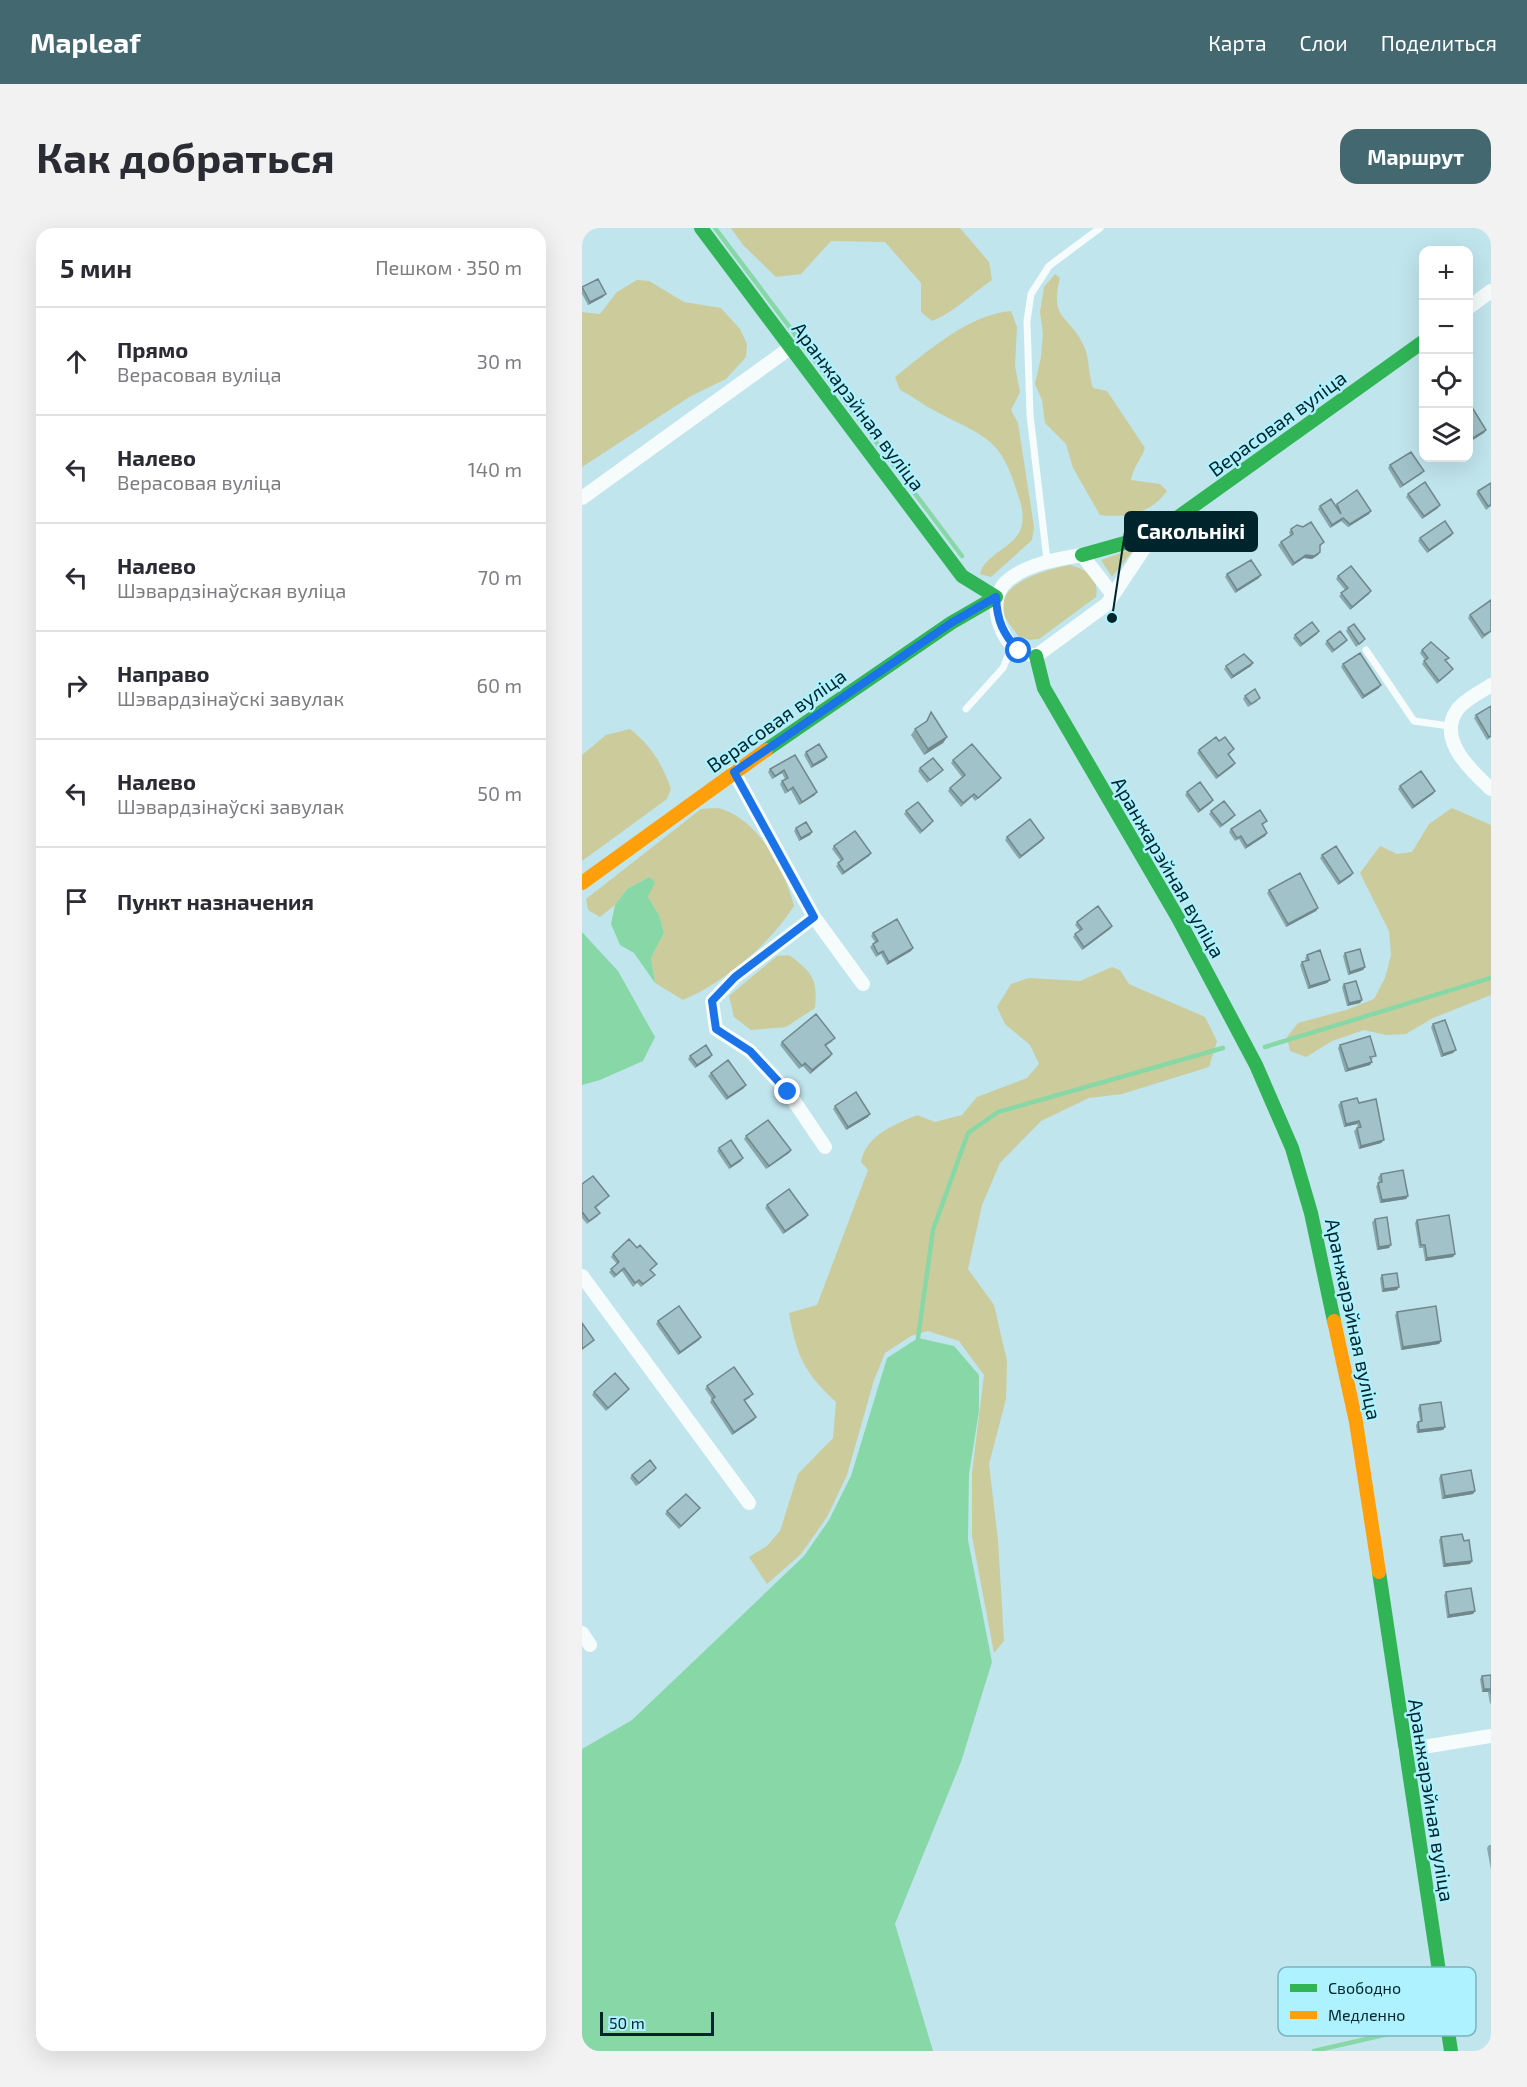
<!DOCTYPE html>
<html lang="ru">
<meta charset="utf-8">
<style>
body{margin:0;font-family:"Exo 2",sans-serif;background:#f2f2f3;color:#2b2b33}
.controls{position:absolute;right:18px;top:18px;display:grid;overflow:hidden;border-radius:12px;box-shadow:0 6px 24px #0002}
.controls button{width:54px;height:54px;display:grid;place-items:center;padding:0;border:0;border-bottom:2px solid #e1e1e2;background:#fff;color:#2b2b33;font:30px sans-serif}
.scale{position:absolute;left:18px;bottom:15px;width:114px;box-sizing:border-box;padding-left:6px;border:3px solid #00242b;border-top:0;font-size:16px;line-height:21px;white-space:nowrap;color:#00242b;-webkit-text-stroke:4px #aef2ff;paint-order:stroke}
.stop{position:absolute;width:18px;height:18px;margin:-14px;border:4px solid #1a73e8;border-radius:50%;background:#fff}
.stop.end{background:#1a73e8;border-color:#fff;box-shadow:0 2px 6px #0008}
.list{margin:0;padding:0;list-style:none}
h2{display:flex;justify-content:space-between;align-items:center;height:78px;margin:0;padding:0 24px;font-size:26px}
h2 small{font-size:20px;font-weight:400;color:#7c7c81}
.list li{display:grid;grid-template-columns:39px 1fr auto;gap:18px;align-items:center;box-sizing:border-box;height:108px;padding:0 24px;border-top:2px solid #e1e1e2}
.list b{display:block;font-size:22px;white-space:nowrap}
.list p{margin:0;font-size:20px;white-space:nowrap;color:#7c7c81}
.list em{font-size:20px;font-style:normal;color:#7c7c81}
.icon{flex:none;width:33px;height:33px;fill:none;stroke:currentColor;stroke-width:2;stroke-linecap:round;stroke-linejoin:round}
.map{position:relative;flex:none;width:909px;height:1823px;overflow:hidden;border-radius:18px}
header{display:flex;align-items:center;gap:36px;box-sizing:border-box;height:84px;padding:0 30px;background:#43686f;color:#fff}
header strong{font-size:28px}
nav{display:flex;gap:33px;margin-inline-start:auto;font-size:21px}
.intro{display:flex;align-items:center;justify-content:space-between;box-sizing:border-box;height:144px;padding:0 36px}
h1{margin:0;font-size:42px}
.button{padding:15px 27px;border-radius:18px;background:#43686f;color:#fff;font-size:21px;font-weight:700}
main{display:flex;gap:36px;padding:0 36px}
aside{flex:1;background:#fff;border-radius:18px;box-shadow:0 6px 24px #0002}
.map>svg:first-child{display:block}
</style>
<header>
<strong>Mapleaf</strong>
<nav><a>Карта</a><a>Слои</a><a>Поделиться</a></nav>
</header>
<div class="intro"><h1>Как добраться</h1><a class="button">Маршрут</a></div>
<main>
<aside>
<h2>5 мин<small>Пешком · 350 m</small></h2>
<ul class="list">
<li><svg class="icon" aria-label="ahead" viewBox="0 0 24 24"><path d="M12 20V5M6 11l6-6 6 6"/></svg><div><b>Прямо</b><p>Верасовая вуліца</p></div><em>30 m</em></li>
<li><svg class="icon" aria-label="left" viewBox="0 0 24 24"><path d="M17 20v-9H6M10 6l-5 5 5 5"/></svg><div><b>Налево</b><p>Верасовая вуліца</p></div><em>140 m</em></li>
<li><svg class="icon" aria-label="left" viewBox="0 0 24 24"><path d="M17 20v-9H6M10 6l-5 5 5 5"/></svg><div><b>Налево</b><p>Шэвардзінаўская вуліца</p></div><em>70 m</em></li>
<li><svg class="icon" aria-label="right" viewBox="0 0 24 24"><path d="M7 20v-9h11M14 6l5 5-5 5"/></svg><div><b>Направо</b><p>Шэвардзінаўскі завулак</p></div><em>60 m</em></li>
<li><svg class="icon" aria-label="left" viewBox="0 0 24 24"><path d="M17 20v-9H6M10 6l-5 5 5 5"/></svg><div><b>Налево</b><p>Шэвардзінаўскі завулак</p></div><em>50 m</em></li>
<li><svg class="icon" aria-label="arrive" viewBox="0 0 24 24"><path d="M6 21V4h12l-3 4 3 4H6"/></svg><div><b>Пункт назначения</b></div></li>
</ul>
</aside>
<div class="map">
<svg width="909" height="1823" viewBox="0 0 909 1823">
<rect width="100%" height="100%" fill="#c0e5ed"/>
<path fill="#cccb9b" d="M149 0H378L407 34 410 52C389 66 373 84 350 93L339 84V55L303 14 249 13 219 46 194 49 161 17Z
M473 46 478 50C467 93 487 86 502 118 508 132 506 146 511 160L525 163 563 220C559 232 551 239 549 252L578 256 585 263C568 286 545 290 518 287L491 240 484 216 463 195 460 172 453 156 459 129 461 105 458 84 462 59Z
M55 52 67 53 102 74 139 80 158 101 165 116 164 129 144 151 109 168 0 239V84L18 86 35 64Z
M429 83 435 99 433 138 438 164 429 182 436 195 452 299 450 312 409 349 398 346C403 326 429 321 438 303 443 291 440 278 436 267 419 208 402 209 353 183 341 177 331 168 318 162L313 149C346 123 386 87 429 83Z
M553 320 530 349 519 332Z
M488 337C504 341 518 350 514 369L457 411 448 412 436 408C432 401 423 392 421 384 415 354 467 341 488 337Z
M48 501C69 518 80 535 89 561L85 571 0 633V527L24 507Z
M870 580 909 597V767L851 790 824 806 804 807 782 802 750 813 724 829 708 823 705 809 716 795 764 782 792 771 803 750 809 727 807 703 778 645 798 618 815 626 830 624 847 596Z
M119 581C126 581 136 579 142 582 179 595 203 643 212 678 186 718 144 753 101 772L73 755 69 730 82 705 77 687 66 669 67 649 45 661 33 677 18 689 6 682 4 671Z
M207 727C230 744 236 751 233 780L204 799 169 802 152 789 147 768 195 728Z
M530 739 538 742 547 756 623 789 635 813 627 839 540 866 507 870 459 893 418 935 400 977 386 1041 412 1077 425 1133 424 1171 407 1236 416 1312 422 1413 412 1425 390 1308V1245L402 1147 377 1113 346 1103 329 1108 303 1125 292 1152 265 1247 245 1289 219 1326 185 1356 167 1329 185 1318 198 1303 216 1246 251 1210 254 1174C222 1144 215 1129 207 1085L235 1077 286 942 279 934C284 907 312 897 335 887L353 894 380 887 395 869 445 850 457 836 448 817 423 796 415 779 429 756 447 750 498 753Z"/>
<path fill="#88d8a7" d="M67 649 73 654 66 669 77 687 82 705 69 730 73 755 52 725 38 717 29 696 33 677 45 661Z
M0 704 36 743 73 809 61 833 18 852 0 857Z
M336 1110 372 1118 397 1147V1183L387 1246 386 1312 410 1434 379 1534 313 1696 351 1823H0V1521L50 1492 222 1328 247 1292 269 1248 305 1130Z"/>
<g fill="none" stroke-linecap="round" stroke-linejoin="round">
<path stroke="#88d8a7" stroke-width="4.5" d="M133 0 380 328
M683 819 909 750
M336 1110 351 1002 386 905 416 884 641 820
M732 1823 819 1803"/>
<path stroke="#f6fbfc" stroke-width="7" d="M465 332 448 187 445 93 449 66 467 38 518 0
M784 422 832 493 867 498
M384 481 421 440 430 418"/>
<path stroke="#f6fbfc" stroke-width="14" d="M886 80 909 63
M0 270 208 120
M500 327 531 367 525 376 454 428C449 426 441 426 436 423 416 408 405 371 425 353 445 336 475 331 500 327Z
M531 367 571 307
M909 457C899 464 882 472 875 482 855 511 888 542 909 561
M152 544 232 689 281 756
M232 689 153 749 130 773 134 801 168 823 206 864 243 919
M0 1048 167 1275
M0 1405 8 1417
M823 1522 909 1508"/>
<path stroke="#30b455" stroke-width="14" d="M119 0 380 348 414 369 369 395 184 522
M500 327 571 307 842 113
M454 428 462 460 596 690 674 837 710 920 729 985 752 1093
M797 1344 869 1823"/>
<path stroke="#ff9f0a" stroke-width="14" d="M0 655 184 522
M752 1093 774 1194 797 1344"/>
</g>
<path fill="#8aa7ac" d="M0 59 21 69 6 77 0 66Z
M808 237 839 246 818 260 806 240Z
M909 255V278L904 282 894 266 896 263Z
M826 266 856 280 840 291 824 269Z
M755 276 787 286 766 299 759 293 748 300 736 281 738 278H753Z
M709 301 742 314 738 319V324L736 327 730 331 722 330 710 338 696 317 699 314 708 307 707 304Z
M871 305 869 308 845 325 836 313 838 310Z
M645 346 677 350 653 365 643 349Z
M756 348 789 363 787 366 768 382 757 368 763 362 754 351Z
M909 372V404L900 411 886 390 888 387Z
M766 400 781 414 774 419 764 403Z
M735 406 718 419 711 410 713 407Z
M765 412 763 415 750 425 743 416 745 413Z
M840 422 864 433 869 444 855 456 840 436 843 432 838 425Z
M671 435 669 438 649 451 642 441 644 438Z
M761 436 797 460 780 471 759 439Z
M663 468 676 473 666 479 661 471Z
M349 484 365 509 361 515 342 527 329 507 333 501 343 495Z
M894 487 909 509 905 512 892 490Z
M637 513 652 521 647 527 651 538 634 551 615 525 617 522Z
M224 524 245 529 243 532 229 540 222 527Z
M213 527 233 567 217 577 209 562 203 566 198 556 200 553 203 551 200 545 190 551 186 544 188 541Z
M371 532 419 550 417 553 393 573 390 569 379 579 366 563 368 560 380 549 369 535Z
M338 540 361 542 358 545 345 555 336 543Z
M818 558 853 563 851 566 830 581 816 561Z
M605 564 629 575 616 585 603 567Z
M324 583 349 596 338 606 322 586Z
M629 583 651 590 638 600 627 586Z
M683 596 680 597 685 605 683 608 663 621 657 611 653 613 647 604 649 601Z
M214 600 230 604 228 607 217 613 212 603Z
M425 609 462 610 460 613 437 631 423 612Z
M252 618 289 625 287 628 260 647 254 638 259 633 250 621Z
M740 627 771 645 769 648 756 657 738 630Z
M687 662 736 680 734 683 704 699 685 665Z
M495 694 530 698 528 701 500 722 491 709 493 706 498 703 493 697Z
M291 705 331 720 329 723 305 737 299 726 294 729 288 719 293 714 289 708Z
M763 725 783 739 781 742 766 747 761 728Z
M725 727 748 752 745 755 726 761 718 737 720 734 724 733 723 730Z
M762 756 780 772 778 775 765 778 760 759Z
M851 796 871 825 859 829 849 799Z
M251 813 244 818 248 829 228 846 221 838 217 841 198 817 200 814Z
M758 817 792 831H789L788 837 763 844 756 820Z
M130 827 128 830 113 840 106 831 108 828Z
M129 845 162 860 144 872 126 848Z
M759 874 777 875 799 915 777 921 772 903 775 900H776L775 896 762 899 756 877Z
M253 878 286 889 264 902 251 881Z
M164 908 209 922 207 925 184 941 162 911Z
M137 920 159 933 147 941 135 923Z
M799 946 826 968 824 971 798 975 794 958 797 955 796 949Z
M0 956 27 968 24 971 14 980 16 988 5 996 0 990Z
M185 977 224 990 201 1006 183 980Z
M793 991 807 1020 795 1022 790 994Z
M835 992 873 1026 871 1029 843 1033 841 1020H837L833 995Z
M55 1020 75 1036 69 1042 70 1050 59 1059 55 1055 51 1059 40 1043 32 1050 27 1044 35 1036 29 1029 31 1026Z
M800 1047 815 1062 800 1064 798 1050Z
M815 1084 859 1113 857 1116 819 1122 813 1087Z
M76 1093 119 1109 117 1112 96 1127 74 1096Z
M125 1158 169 1169 163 1173 172 1192 150 1207 128 1174 130 1171 123 1161Z
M12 1164H45L24 1183 10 1167Z
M838 1177 863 1199 861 1202 835 1205 834 1197 836 1194 838 1193 836 1180Z
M74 1240 72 1243 54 1258 48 1250 50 1247Z
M859 1247 893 1263 891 1266 860 1271 857 1250Z
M85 1283H115L97 1301 83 1286Z
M859 1309 882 1313 890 1333 888 1336 861 1339 857 1312Z
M864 1364 893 1383 891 1386 865 1390 862 1367Z
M909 1447V1475L908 1476 906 1464H900L898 1451 900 1448Z
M907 1617H909V1642L905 1620Z"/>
<path fill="#70888c" d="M24 66 21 69 6 77 8 74Z
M904 202 902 205 886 215V213Z
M842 243 839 246 818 260 821 257Z
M858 277 856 280 840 291 842 288Z
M789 283 787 286 766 299 768 296Z
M761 290 759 293 748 300 750 297Z
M871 305 869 308 845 325 847 322Z
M738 324 736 327 730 331 722 330 710 338 712 335 724 327Z
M679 347 677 350 653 365 655 362Z
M789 363 787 366 768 382 770 379Z
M737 403 735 406 718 419 720 416Z
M671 435 669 438 649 451 651 448Z
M799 457 797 460 780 471 782 468Z
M365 509 361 515 342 527 346 521Z
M245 529 243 532 229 540 231 537Z
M653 535 651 538 634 551 636 548Z
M202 542 200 545 190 551 193 548Z
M419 550 417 553 393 573 396 570Z
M853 563 851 566 830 581 832 578Z
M235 564 233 567 217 577 220 574Z
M631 572 629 575 616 585 618 582Z
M230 604 228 607 217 613 219 610Z
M685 605 683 608 663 621 665 618Z
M462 610 460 613 437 631 439 628Z
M289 625 287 628 260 647 262 644Z
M771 645 769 648 756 657 758 654Z
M736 680 734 683 704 699 706 696Z
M530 698 528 701 500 722 502 719Z
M331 720 329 723 305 737 307 734Z
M783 739 781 742 766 747 768 744Z
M748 752 745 755 726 761 728 758Z
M780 772 778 775 765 778 767 775Z
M874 822 871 825 859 829 861 826Z
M250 826 248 829 228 846 230 842Z
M130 827 128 830 113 840 115 837Z
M790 834 788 837 763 844 766 841Z
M164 857 162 860 144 872 146 869Z
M288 886 286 889 264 902 266 899Z
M777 893 775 896 762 899 764 896Z
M802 912 799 915 777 921 779 918Z
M209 922 207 925 184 941 187 938Z
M161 930 159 933 147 941 149 938Z
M826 968 824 971 798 975 800 972Z
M226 987 224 990 201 1006 203 1003Z
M809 1017 807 1020 795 1022 797 1019Z
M873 1026 871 1029 843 1033 845 1030Z
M817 1059 815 1062 800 1064 802 1061Z
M119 1109 117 1112 96 1127 98 1124Z
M859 1113 857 1116 819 1122 821 1119Z
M174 1189 172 1192 150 1207 152 1204Z
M863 1199 861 1202 835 1205 837 1202Z
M74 1240 72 1243 54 1258 57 1255Z
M893 1263 891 1266 860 1271 863 1268Z
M890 1333 888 1336 861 1339 863 1336Z
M893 1383 891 1386 865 1390 867 1387Z
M902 1461H908L906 1464H900Z"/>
<path fill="#a0c2c8" stroke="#70888c" stroke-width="1.5" d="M16 51 24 66 8 74 0 59Z
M891 181 904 202 886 213V184Z
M829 224 842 243 821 257 808 237Z
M843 254 858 277 842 288 826 266Z
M909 255V277L906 278 896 263Z
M775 262 789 283 768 296 761 290 750 297 738 278 749 271 759 286 755 276Z
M863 293 871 305 847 322 838 310Z
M729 294 742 314 738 317V324L732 328 724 327 712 335 699 314 711 306 709 301 715 297 721 299Z
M669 332 679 347 655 362 645 346Z
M769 338 789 363 770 379 759 365 766 360 756 348Z
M909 372V403L902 407 888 387Z
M730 394 737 403 720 416 713 407Z
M772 396 783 411 777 416 766 400Z
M758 403 765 412 752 422 745 413Z
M849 414 867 430 863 432 871 441 857 453 842 433 846 430 840 422Z
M778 425 799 457 782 468 761 436Z
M662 426 671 435 651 448 644 438Z
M673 461 678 470 669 476 663 468Z
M909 478V508L907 509 894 487Z
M349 484 365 509 346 521 333 501 345 493Z
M634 509 637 513 643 509 652 521 646 526 653 535 636 548 617 522Z
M237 516 245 529 231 537 224 524Z
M390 516 419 550 396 570 392 566 381 575 368 560 383 547 371 532Z
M213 527 235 564 220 574 211 559 206 563 200 553 206 550 202 542 193 548 188 541Z
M351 530 361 542 348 552 338 540Z
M839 543 853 563 832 578 818 558Z
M618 554 631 572 618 582 605 564Z
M642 573 653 587 640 597 629 583Z
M336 574 351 593 340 603 324 583Z
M678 582 685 593 680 596 685 605 665 618 659 608 655 610 649 601Z
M448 591 462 610 439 628 425 609Z
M224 594 230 604 219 610 214 600Z
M273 603 289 625 262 644 256 635 261 631 252 618Z
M754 618 771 645 758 654 740 627Z
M718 645 736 680 706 696 687 662Z
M516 678 530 698 502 719 493 706 500 701 495 694Z
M315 691 331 720 307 734 301 723 296 726 291 716 296 713 291 705Z
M778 721 783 739 768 744 763 725Z
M738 722 748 752 728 758 720 734 727 732 725 727Z
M774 753 780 772 767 775 762 756Z
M234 786 253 810 243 817 250 826 230 842 223 835 220 838 200 814Z
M863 792 874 822 861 826 851 796Z
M788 808 794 828 788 829 790 834 766 841 758 817Z
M124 817 130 827 115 837 108 828Z
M146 832 164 857 146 869 129 845Z
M274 864 288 886 266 899 253 878Z
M775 870 777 875 794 871 802 912 779 918 775 900 779 899 777 893 764 896 759 874Z
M186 892 209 922 187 938 164 908Z
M149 912 161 930 149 938 137 920Z
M821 942 826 968 800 972 796 955 800 954 799 946Z
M11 948 27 968 13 979 18 985 7 993 1 985 0 986V956Z
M207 961 226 987 203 1003 185 977Z
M867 987 873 1026 845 1030 843 1017H839L835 992Z
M805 989 809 1017 797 1019 793 991Z
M47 1011 55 1020 58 1017 75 1036 68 1042 73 1047 61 1056 57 1052 53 1055 42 1040 34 1047 29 1041 37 1034 31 1026Z
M815 1045 817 1059 802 1061 800 1047Z
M97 1078 119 1109 98 1124 76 1093Z
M854 1078 859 1113 821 1119 815 1084Z
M0 1095 12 1112 0 1121Z
M152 1139 171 1166 162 1172 174 1189 152 1204 130 1171 133 1169 125 1158Z
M33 1145 47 1161 26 1180 12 1164Z
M859 1174 863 1199 837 1202 836 1194 840 1193 838 1177Z
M68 1232 74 1240 57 1255 50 1247Z
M889 1242 893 1263 863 1268 859 1247Z
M104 1266 118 1280 99 1298 85 1283Z
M880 1306 882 1313 887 1312 890 1333 863 1336 859 1309Z
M889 1360 893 1383 867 1387 864 1364Z
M909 1447V1466L908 1461H902L900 1448Z"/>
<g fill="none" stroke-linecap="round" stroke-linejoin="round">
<path stroke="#1a73e8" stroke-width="8" d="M206 864 168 823 134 801 130 773 153 749 232 689 152 544 369 395 414 369C415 393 421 406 437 423"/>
</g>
<g text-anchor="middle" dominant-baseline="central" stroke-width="4.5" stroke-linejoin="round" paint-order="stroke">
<g font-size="20" fill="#00242b" stroke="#aef2ff">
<text transform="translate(277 178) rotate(53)">Аранжарэйная вуліца</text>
<text transform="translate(695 195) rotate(-36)">Верасовая вуліца</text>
<text transform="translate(194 492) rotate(-35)">Верасовая вуліца</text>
<text transform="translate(587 639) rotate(60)">Аранжарэйная вуліца</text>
<text transform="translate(772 1091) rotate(78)">Аранжарэйная вуліца</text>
<text transform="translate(850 1572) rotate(81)">Аранжарэйная вуліца</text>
</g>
</g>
<rect x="696" y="1739" width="198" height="69" rx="9" fill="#aef2ff" stroke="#7ab4bf" stroke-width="1.5"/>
<rect x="708" y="1756" width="27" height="8" fill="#30b455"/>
<rect x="708" y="1783" width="27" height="8" fill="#ff9f0a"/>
<g font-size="16" fill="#00242b">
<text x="746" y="1766">Свободно</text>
<text x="746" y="1793">Медленно</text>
</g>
<path fill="none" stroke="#00242b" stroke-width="2" d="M530 390L543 304"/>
<circle fill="#00242b" stroke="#aef2ff" stroke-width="2" cx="530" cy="390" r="6"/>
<rect fill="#00242b" stroke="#00242b" stroke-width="2" x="543" y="284" width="132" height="39" rx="6"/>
<g font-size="21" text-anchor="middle" font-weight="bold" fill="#fff">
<text x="609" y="311">Сакольнікі</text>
</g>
</svg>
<div class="controls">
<button>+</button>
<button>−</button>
<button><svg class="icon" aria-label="locate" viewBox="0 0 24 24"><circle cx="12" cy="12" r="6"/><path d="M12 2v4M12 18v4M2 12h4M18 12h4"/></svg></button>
<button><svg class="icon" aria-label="layers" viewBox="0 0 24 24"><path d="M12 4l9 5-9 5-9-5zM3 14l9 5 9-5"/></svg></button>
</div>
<div class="scale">50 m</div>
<div class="stop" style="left:437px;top:423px"></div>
<div class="stop end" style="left:206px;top:864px"></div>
</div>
</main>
